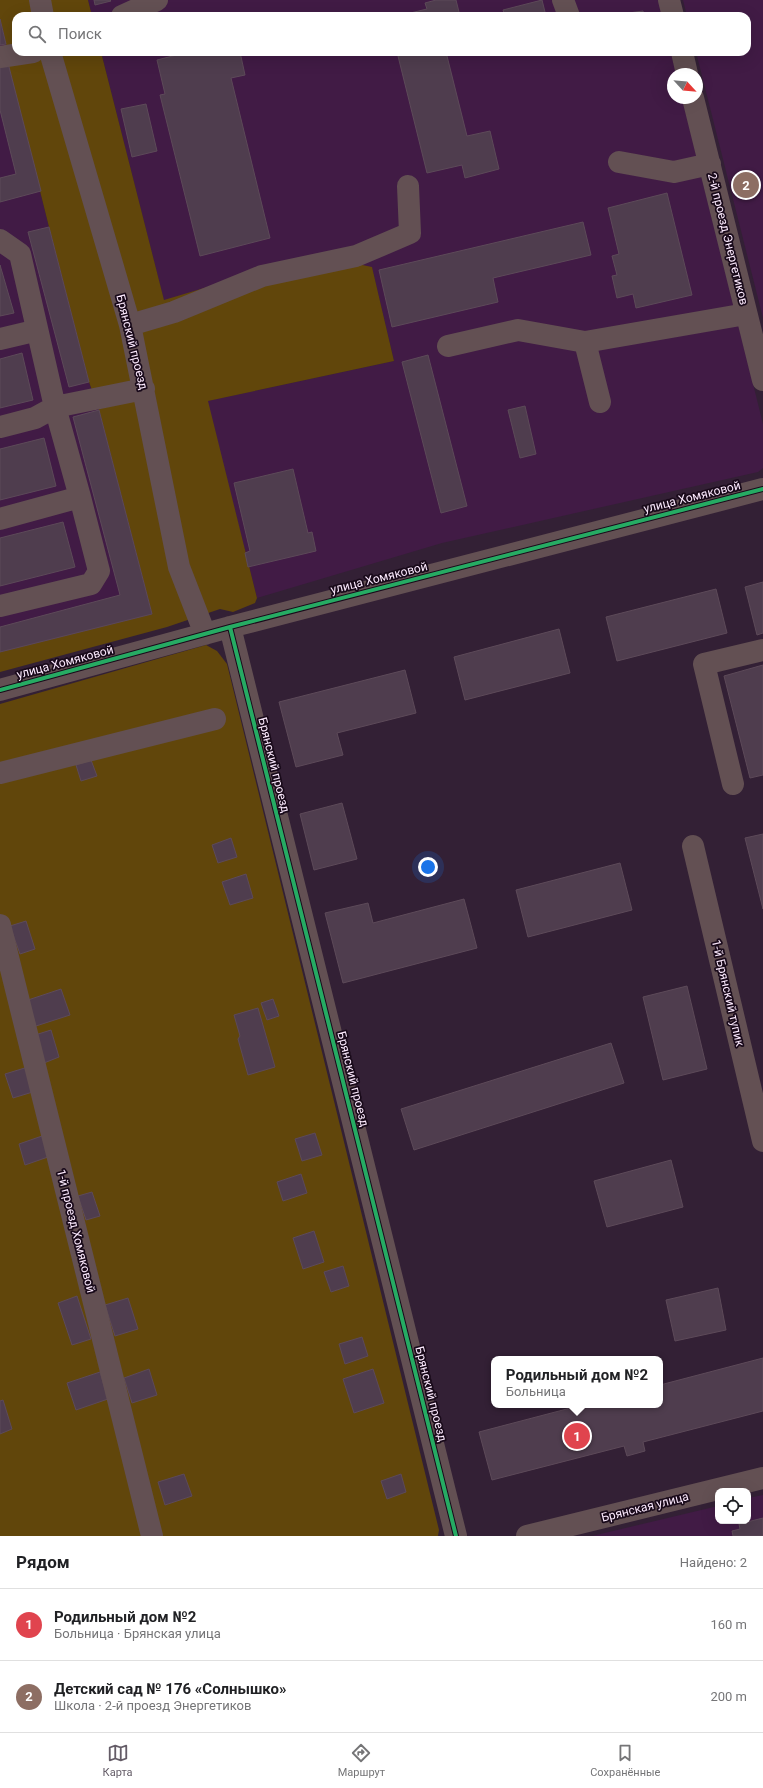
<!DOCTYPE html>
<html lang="ru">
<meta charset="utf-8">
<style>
body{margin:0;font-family:Roboto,sans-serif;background:#f2f2f2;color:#202124}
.controls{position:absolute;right:12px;bottom:12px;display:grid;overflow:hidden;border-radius:8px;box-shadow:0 4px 16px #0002}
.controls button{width:36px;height:36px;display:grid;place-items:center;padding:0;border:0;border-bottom:1px solid #e0e0e0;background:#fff;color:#202124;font:20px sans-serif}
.compass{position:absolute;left:667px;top:68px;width:36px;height:36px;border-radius:50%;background:#fff;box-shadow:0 4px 16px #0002;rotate:116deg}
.you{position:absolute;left:428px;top:867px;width:14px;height:14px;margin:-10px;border:3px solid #fff;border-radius:50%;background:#1a73e8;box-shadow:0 0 0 6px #1a73e833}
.badge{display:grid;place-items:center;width:26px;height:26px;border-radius:50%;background:#645c67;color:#fff;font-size:13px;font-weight:700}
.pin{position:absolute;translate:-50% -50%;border:2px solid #fff;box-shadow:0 1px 4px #0006}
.popup{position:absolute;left:491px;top:1356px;width:172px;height:52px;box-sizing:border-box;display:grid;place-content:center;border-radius:8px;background:#fff;filter:drop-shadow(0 1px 3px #0005);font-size:13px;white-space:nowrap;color:#757577}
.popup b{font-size:15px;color:#202124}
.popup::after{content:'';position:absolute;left:50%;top:100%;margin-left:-8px;border:8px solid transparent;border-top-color:#fff}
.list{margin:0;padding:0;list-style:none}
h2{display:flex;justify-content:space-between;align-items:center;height:52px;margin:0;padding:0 16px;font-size:17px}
h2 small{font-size:13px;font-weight:400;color:#757577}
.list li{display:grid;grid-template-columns:26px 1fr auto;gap:12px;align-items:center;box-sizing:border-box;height:72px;padding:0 16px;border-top:1px solid #e0e0e0}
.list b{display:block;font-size:15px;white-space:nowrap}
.list p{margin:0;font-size:13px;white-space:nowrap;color:#757577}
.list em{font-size:13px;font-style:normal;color:#757577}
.icon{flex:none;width:22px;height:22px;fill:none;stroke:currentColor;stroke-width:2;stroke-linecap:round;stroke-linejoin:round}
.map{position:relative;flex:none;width:763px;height:1536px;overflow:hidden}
.search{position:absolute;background:#fff;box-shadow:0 4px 16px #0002;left:12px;right:12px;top:12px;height:44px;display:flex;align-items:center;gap:10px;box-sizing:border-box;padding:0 14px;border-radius:12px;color:#757577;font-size:15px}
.sheet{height:196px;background:#fff}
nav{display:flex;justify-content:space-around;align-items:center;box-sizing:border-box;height:56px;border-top:1px solid #e0e0e0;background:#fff;font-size:11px;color:#757577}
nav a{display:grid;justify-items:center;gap:2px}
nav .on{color:#645c67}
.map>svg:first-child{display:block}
</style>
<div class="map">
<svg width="763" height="1536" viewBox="0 0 763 1536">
<rect width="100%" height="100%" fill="#332035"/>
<path fill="#411b45" d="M88 0H659L662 16H92Z
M683 0H763V318L696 52H747V16H687Z
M0 19 6 44 8 63 49 227 89 382 99 410 152 614 0 652Z
M101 52H671L676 74H673V98H682L763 424V468L758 472 442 543 257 598 207 401 394 361 372 268 314 255 164 301Z
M763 1495V1536H592L718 1506V1521H748V1498Z"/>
<path fill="#61460b" d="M0 0H88L92 16H16V52H101L164 300 314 255 372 267 394 361 208 401 257 598 255 603 233 612 220 609 167 627 0 672V652L152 614 99 410 89 382 49 227 8 63 6 44 0 19Z
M206 645 217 651 227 664 439 1530 438 1536H0V704Z"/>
<path fill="#4f3d4e" stroke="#5d4a59" d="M94 0H110L111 1 95 5Z
M436 0H456L460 16H398L427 9 425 3Z
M542 0 546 16H505L503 10Z
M643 11 644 16H614V15Z
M0 19 6 44 0 45Z
M188 52H240L245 75 231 78 270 238 200 256 160 95 165 94 157 60Z
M397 52H446L467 136 490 131 499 169 465 178 462 165 427 173Z
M8 63 41 191 0 202V178L16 174 0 110V66Z
M146 104 157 151 132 157 121 109Z
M667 193 692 295 636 308 633 294 617 298 612 276 617 275 612 256 619 254 608 208Z
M583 222 591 255 493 278 498 302 392 327 379 270Z
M49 227 89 382 69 387 28 232Z
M0 265 14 313 0 316Z
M22 353 33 400 0 408V359Z
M428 355 467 506 441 513 402 362Z
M525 406 536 454 520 458 508 410Z
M99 410 152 614 0 652V627L120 595 73 417Z
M44 438 56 486 0 500V449Z
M293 469 308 533 312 532 316 551 248 567 245 553 250 551 234 483Z
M63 522 75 567 0 586V538Z
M763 582V633L757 635 745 587Z
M716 589 727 633 617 661 606 617Z
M559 629 570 673 465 700 454 657Z
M763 665V775L750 778 724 676Z
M405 670 416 713 337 733 343 755 296 767 279 702Z
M91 760 97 776 81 781 76 765Z
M342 803 357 859 314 870 300 814Z
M763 834V909L745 838Z
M231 838 237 857 218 863 212 845Z
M620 863 632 910 528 937 516 890Z
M246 874 253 898 230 905 222 882Z
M464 899 477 948 343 983 325 913 368 903 373 923Z
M26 921 35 949 20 954 10 926Z
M687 986 707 1069 663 1080 643 997Z
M61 989 70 1015 36 1026 28 1000Z
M273 999 279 1016 267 1020 261 1003Z
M258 1008 275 1067 248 1075 238 1039 240 1036 234 1015Z
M51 1030 59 1057 44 1063 35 1035Z
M611 1043 624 1083 414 1150 401 1109Z
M28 1067 36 1091 13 1098 5 1074Z
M315 1133 322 1155 302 1161 295 1139Z
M42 1136 48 1157 25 1165 19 1144Z
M671 1160 683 1207 607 1227 594 1181Z
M301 1174 307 1193 283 1201 277 1182Z
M92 1192 100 1216 86 1220 78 1196Z
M314 1231 324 1262 303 1269 293 1238Z
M343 1266 349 1286 331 1292 324 1272Z
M718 1288 726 1330 675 1341 666 1300Z
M77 1296 91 1339 72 1345 58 1303Z
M128 1298 138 1329 115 1336 105 1305Z
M362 1337 368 1356 345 1364 339 1344Z
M763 1358V1411L643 1442 645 1451 627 1456 624 1446 492 1480 479 1432 582 1405H660V1385Z
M149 1369 157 1395 132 1403 124 1378Z
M373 1369 384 1403 354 1413 343 1379Z
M100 1372 108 1399 76 1410 67 1383Z
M3 1400 12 1429 0 1434V1401Z
M184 1474 192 1496 165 1505 158 1482Z
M401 1474 406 1492 387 1499 381 1481Z
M763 1518V1536H733L732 1531 740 1529 739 1524Z"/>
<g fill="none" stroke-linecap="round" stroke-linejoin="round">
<path stroke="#635053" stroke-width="22" d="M40 0 43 16
M563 0 569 16
M669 0 673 16
M122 16 157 0
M50 52 130 325 179 567 205 634
M682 52 687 74
M0 57 33 52
M693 98 763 380
M619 162 674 172 710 164
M0 240 20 254 55 407 80 497 99 571 91 584 0 606
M130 325 174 312 262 276 356 256 410 233 408 186
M0 339 34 331
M585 342 600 402
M448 346 518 330 585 342 746 314
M0 427 35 418 55 407 144 389
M0 519 80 497
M230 627 456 1536
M0 690 230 627 763 489
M0 773 215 719
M733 784 704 664 763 650
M693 846 763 1141
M0 925 152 1536
M527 1536 763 1478"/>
<g stroke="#190a1a" stroke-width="6">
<path id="cycleway" d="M230 627 456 1536
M0 690 230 627 763 489"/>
</g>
<use href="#cycleway" stroke="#26ab63" stroke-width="4"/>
</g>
<g text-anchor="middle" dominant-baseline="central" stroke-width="3.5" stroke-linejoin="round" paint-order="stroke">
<g font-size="12" fill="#fceafe" stroke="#190a1a">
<text transform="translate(728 239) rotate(76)">2-й проезд Энергетиков</text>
<text transform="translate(132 342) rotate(76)">Брянский проезд</text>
<text transform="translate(692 497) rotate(-14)">улица Хомяковой</text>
<text transform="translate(379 578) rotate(-14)">улица Хомяковой</text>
<text transform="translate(65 662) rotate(-15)">улица Хомяковой</text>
<text transform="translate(274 765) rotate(76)">Брянский проезд</text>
<text transform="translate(728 993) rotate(77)">1-й Брянский тупик</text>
<text transform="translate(353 1079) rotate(76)">Брянский проезд</text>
<text transform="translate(76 1231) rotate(76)">1-й проезд Хомяковой</text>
<text transform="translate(431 1394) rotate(76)">Брянский проезд</text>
<text transform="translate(645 1507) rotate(-14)">Брянская улица</text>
</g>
</g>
</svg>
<div class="controls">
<button><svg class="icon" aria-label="locate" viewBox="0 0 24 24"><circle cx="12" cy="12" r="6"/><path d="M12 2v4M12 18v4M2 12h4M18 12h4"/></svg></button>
</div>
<svg class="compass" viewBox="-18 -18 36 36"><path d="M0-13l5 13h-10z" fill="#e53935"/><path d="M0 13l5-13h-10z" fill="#757577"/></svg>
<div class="you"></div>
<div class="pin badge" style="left:577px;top:1436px;background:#e0444e">1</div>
<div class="popup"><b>Родильный дом №2</b>Больница</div>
<div class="pin badge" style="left:746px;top:185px;background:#8d6e63">2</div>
<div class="search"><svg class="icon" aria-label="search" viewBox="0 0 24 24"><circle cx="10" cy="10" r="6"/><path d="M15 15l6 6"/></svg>Поиск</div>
</div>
<section class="sheet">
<h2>Рядом<small>Найдено: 2</small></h2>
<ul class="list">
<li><span class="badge" style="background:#e0444e">1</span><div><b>Родильный дом №2</b><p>Больница · Брянская улица</p></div><em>160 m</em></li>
<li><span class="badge" style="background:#8d6e63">2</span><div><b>Детский сад № 176 «Солнышко»</b><p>Школа · 2-й проезд Энергетиков</p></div><em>200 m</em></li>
</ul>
</section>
<nav>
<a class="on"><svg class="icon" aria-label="map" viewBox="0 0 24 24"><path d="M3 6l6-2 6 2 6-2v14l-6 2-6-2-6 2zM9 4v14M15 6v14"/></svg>Карта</a>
<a><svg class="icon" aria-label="directions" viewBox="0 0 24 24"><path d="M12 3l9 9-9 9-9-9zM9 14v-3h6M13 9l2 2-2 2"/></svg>Маршрут</a>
<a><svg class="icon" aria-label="saved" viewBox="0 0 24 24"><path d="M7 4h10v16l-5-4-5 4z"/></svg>Сохранённые</a>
</nav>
